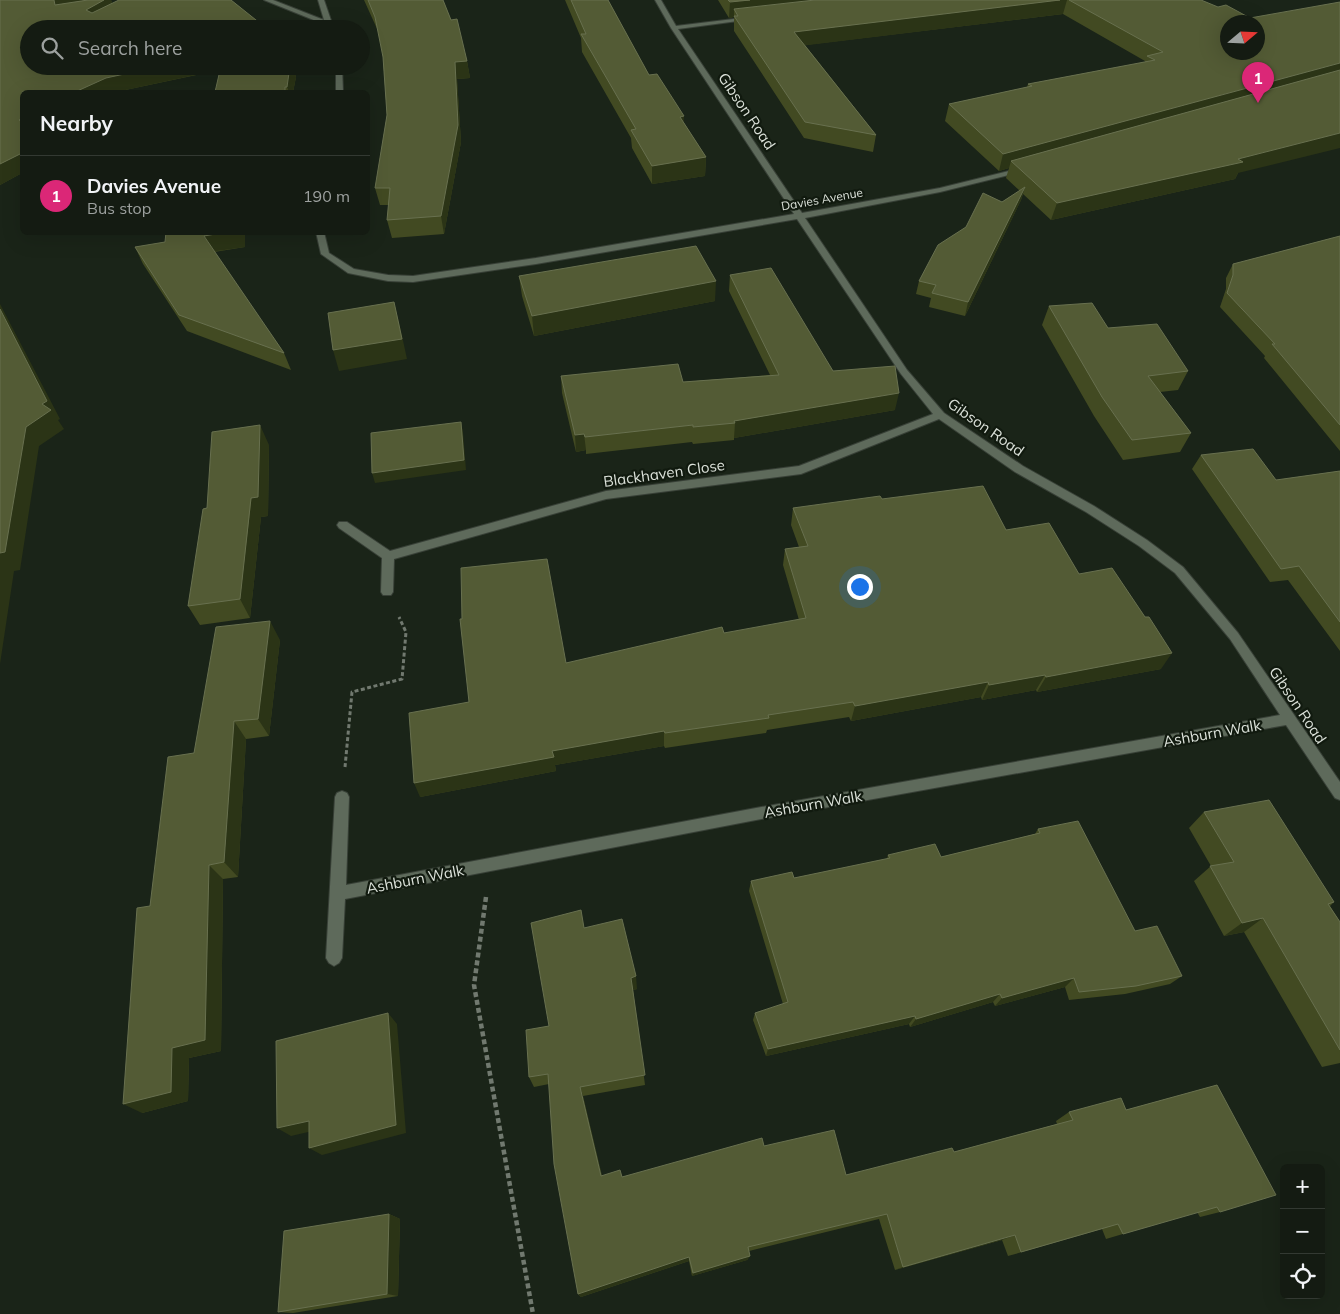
<!DOCTYPE html>
<meta charset="utf-8">
<style>
body{margin:0;font-family:Mulish,sans-serif;background:#1d241b;color:#f1f3f6}
.controls{position:absolute;right:15px;bottom:15px;display:grid;overflow:hidden;border-radius:8px;box-shadow:0 5px 20px #0002}
.controls button{width:45px;height:45px;display:grid;place-items:center;padding:0;border:0;border-bottom:1px solid #333932;background:#141b12;color:#f1f3f6;font:25px sans-serif}
.compass{position:absolute;left:1220px;top:15px;width:45px;height:45px;border-radius:50%;background:#141b12;box-shadow:0 5px 20px #0002;rotate:71deg}
.you{position:absolute;left:859px;top:586px;width:18px;height:18px;margin:-12px;border:4px solid #fff;border-radius:50%;background:#1a73e8;box-shadow:0 0 0 8px #1a73e833}
.badge{display:grid;place-items:center;width:32px;height:32px;border-radius:50%;background:#db2777;color:#fff;font-size:16px;font-weight:700}
.pin{position:absolute;translate:-50% -41px;filter:drop-shadow(0 1px 2px #0008)}
.pin::after{content:'';position:absolute;top:26px;width:18px;height:15px;background:inherit;clip-path:polygon(0 0,100% 0,50% 100%)}
.list{margin:0;padding:0;list-style:none}
h2{display:flex;justify-content:space-between;align-items:center;height:65px;margin:0;padding:0 20px;font-size:21px}
h2 small{font-size:16px;font-weight:400;color:#9da19f}
.list li{display:grid;grid-template-columns:32px 1fr auto;gap:15px;align-items:center;box-sizing:border-box;height:80px;padding:0 20px;border-top:1px solid #333932}
.list b{display:block;font-size:19px;white-space:nowrap}
.list p{margin:0;font-size:16px;white-space:nowrap;color:#9da19f}
.list em{font-size:16px;font-style:normal;color:#9da19f}
.icon{flex:none;width:28px;height:28px;fill:none;stroke:currentColor;stroke-width:2;stroke-linecap:round;stroke-linejoin:round}
.map{position:relative;flex:none;width:1340px;height:1314px;overflow:hidden}
.search{position:absolute;background:#141b12;box-shadow:0 5px 20px #0002;left:20px;top:20px;width:350px;height:55px;display:flex;align-items:center;gap:12px;box-sizing:border-box;padding:0 18px;border-radius:28px;color:#9da19f;font-size:19px}
.panel{position:absolute;background:#141b12;box-shadow:0 5px 20px #0002;left:20px;top:90px;width:350px;height:145px;border-radius:8px}
.map>svg:first-child{display:block}
</style>
<div class="map">
<svg width="1340" height="1314" viewBox="0 0 1340 1314">
<rect width="100%" height="100%" fill="#1a2418"/>
<g fill="none" stroke-linecap="round" stroke-linejoin="round">
<g stroke="#384037" stroke-width="2">
<path id="street" d="M264 0H273L324 20 318 0H324L334 29H328L326 25Z
M655 0H661L676 26 750 17 753 19 678 29 802 213 940 188 1025 167V171L940 192 805 218 907 370 944 413 1023 466 1094 506 1147 540 1183 567 1238 633 1340 782V800L1335 798 1286 725 756 820 345 899 342 958 339 963 334 966 329 963 326 958 335 797 337 793 342 791 347 793 349 797 346 885 756 808 1280 715 1230 639 1175 573 1139 546 1086 512 1015 472 939 419 801 474 606 499 394 559 393 592 391 595H383L381 592 382 558 339 528 337 525 339 522H347L390 551 606 491 799 466 933 414 901 374 797 219 536 264 413 282 388 281 348 273 321 254 316 232H324L329 253 354 269 388 275 413 276 536 258 794 214 671 28Z
M336 66H342L343 92H336Z"/>
</g>
<path stroke="#71796f" stroke-width="3" stroke-dasharray="4 2.5" stroke-linecap="butt" d="M345 767 352 692 402 679 406 632 399 617"/>
<path stroke="#71796f" stroke-width="4.5" stroke-dasharray="5 3" stroke-linecap="butt" d="M486 897 474 985 533 1314"/>
<use href="#street" fill="#5e6a5b" fill-rule="evenodd"/>
</g>
<path fill="#424a22" d="M0 0H111L112 3 29 66H292L296 77 293 92H215L220 70 116 92H22V173L0 185Z
M364 0H443L467 61 470 78 457 79 461 142 444 234 392 238 387 220 389 205H380L375 188 387 115 383 57 378 31Z
M565 0H608L649 75 684 123 706 157 705 176 652 184 632 148 631 138 582 52 581 38Z
M718 0H1201L1238 173 1235 179 1051 220 1023 194 1021 200 965 316 929 307 931 298 916 294 919 281 1002 202 1020 191 1006 178 1009 168 999 171 945 121 949 104 1027 87 1028 84 1145 62V61L1063 14 805 45 876 135 873 152 804 138 734 31V17L729 18Z
M1340 236V451L1264 358 1265 356 1220 307 1226 289V278L1233 264Z
M165 242 245 247 214 252 284 353 291 370 187 331 143 264 135 247Z
M730 275 833 371 895 410 734 438V440L693 444 692 442 586 454V450L576 452 562 393 561 376 683 382 770 375 729 291Z
M519 276 715 301 534 336 522 296Z
M1049 306 1108 328 1188 371 1178 390 1160 392 1191 433 1180 452 1123 460 1094 416 1042 325Z
M269 445 268 516 261 517 250 618 200 625 188 606 207 508Z
M1201 455 1276 480 1340 471V651L1288 580 1270 582 1192 469Z
M882 499 1006 530 1079 574 1161 669 1037 692 1036 690 982 700 981 697 851 721 849 717 767 730 766 733 665 748 664 746 555 765 556 771 420 797 469 702 566 663 799 620 783 565 785 549 799 547 791 525 793 508Z
M280 640 269 736 246 739 238 877 223 879 221 1051 189 1058 188 1101 142 1113 150 906 194 753Z
M1204 812 1334 902 1330 906 1340 922V1063L1322 1067 1244 932 1224 936 1194 881 1211 866 1189 828Z
M1038 829 1135 931 1182 976 1170 984 1125 994 1069 1000 1065 987 995 1006 993 1002 910 1027 909 1024 766 1056 753 1020 755 1013 783 1004 749 891 751 881 794 878 887 859 888 855 941 857 1035 834Z
M584 928 637 989 633 990 645 1085 583 1096 602 1176 622 1177 764 1146 846 1175 954 1152 1057 1124 1056 1121 1069 1112 1126 1110 1217 1085 1220 1212 1200 1217 1197 1212 1106 1239 1102 1229 1008 1256 1002 1240 895 1270 879 1219 749 1251 750 1256 747 1260 692 1276 689 1261 581 1297 578 1294 549 1084 534 1087 529 1077 549 1026Z
M389 1214 400 1219 398 1296 293 1313 278 1312Z"/>
<path fill="#2b3416" d="M54 0H88L55 5Z
M104 0H111L116 12 92 24 86 10Z
M750 0H871L734 9V17L729 18 730 2Z
M1060 0H1067L1063 14 792 47 794 32Z
M467 61 470 78 457 79 461 142 444 234 441 216 455 62Z
M1340 63V75L1011 161 1009 168 999 171 1003 154Z
M161 66H228V68L116 92H75L106 78Z
M290 66H292L296 77 293 92H289L287 87Z
M684 116 683 135 680 117Z
M1340 133V148L1238 173 1235 179 1051 220 1057 203Z
M22 153V173L0 185V164Z
M706 157 705 176 652 184V166Z
M1025 187 1021 200 965 316 968 302Z
M227 232H245V247L210 252 204 236Z
M716 281 715 301 534 336 532 316Z
M394 302 399 322 407 359 339 371 333 350Z
M0 304 60 419 58 420 64 429 39 446 20 570 14 571 0 664V553L26 427 42 404 0 309Z
M899 393 895 410 734 438 735 423 734 421Z
M461 422 463 432 466 470 375 483 372 473Z
M260 425 269 445 268 516 261 517 250 618 240 599Z
M584 434 586 450 576 452 575 435Z
M270 621 280 640 269 736 258 719Z
M1172 653 1161 669 1037 692 1046 677Z
M1045 675 1036 690 982 700 989 685Z
M988 682 981 697 851 721 855 706Z
M234 721 246 739 238 877 224 862Z
M664 731V746L555 765 556 771 420 797 414 783 552 751Z
M209 865 223 879 221 1051 189 1058 188 1101 142 1113 123 1104 172 1048Z
M1263 918 1244 932 1224 936 1242 923Z
M636 976 637 989 633 990 631 978Z
M1074 978 1065 987 995 1006 1002 998Z
M1000 994 993 1002 910 1027 916 1019Z
M388 1013 397 1024 406 1133 322 1155 309 1148Z
M915 1016 909 1024 766 1056 768 1049Z
M580 1087 583 1096 603 1183 601 1176Z
M309 1121 321 1129 291 1136 277 1128Z
M389 1214 400 1219 398 1296 387 1294Z
M1015 1235 1002 1240 895 1270 903 1267Z
M750 1256 747 1260 692 1276 693 1273Z
M689 1257V1261L581 1297 578 1294Z"/>
<path fill="#535b35" stroke="#68704f" fill-rule="evenodd" d="M0 0H54L55 5 88 0H104L86 10 92 13 119 0H231L261 24 269 22 273 29H29V66H161L106 78 75 92H22V118L19 120 22 122V153L0 164Z
M368 0H443L451 20 457 19 467 61 455 62 458 125 441 216 387 220 390 188H375L387 115 383 57 375 17Z
M571 0H608L649 75 657 74 684 116 680 117 706 157 652 166 631 130 636 129 581 34H586Z
M728 0H750L730 2Z
M815 0H1060L794 32 876 135 805 122 734 16H738L734 9Z
M1069 0H1201L1218 7 1226 5 1250 18 1340 2V63L1003 154 949 104 1032 86 1028 84 1155 60 1147 56 1163 52ZM1228 22H1258V52H1228Z
M221 66H290L287 87H285V92H215Z
M1340 70V133L1238 159 1243 162 1057 203 1011 161Z
M1025 187 968 302 932 293 936 285 919 281 938 245 966 227 983 193 1002 202Z
M166 232H227L204 236 284 353 179 315 135 247 165 242Z
M1340 236V425L1272 344H1275L1227 293 1233 275V264Z
M696 246 716 281 532 316 519 276Z
M771 268 833 371 895 366 899 393 734 421 735 423 693 427V425L585 437 584 434 575 435 561 376 678 364 683 382 779 375 730 275Z
M394 302 402 339 333 350 328 313Z
M1092 303 1108 328 1157 324 1188 371 1148 376 1191 433 1132 440 1102 397 1049 306Z
M0 309 47 401 42 404 51 410 26 427 5 552 0 553Z
M461 422 464 460 372 473 371 433Z
M260 425 258 497 251 498 240 599 188 606 203 509 207 508 212 432Z
M1253 449 1276 480 1340 471V622L1299 566 1281 569 1201 455Z
M983 486 1006 530 1049 523 1079 574 1112 568 1145 617H1149L1172 653 1046 677 1045 675 989 685 988 682 855 706 853 702 768 715 769 718 665 733 664 731 552 751 554 757 414 783 409 713 469 702 460 619H462L461 568 547 559 566 663 722 627 724 633 806 618 785 549 808 546 793 508 880 496 882 499Z
M270 621 258 719 234 721 224 862 209 865 205 1040 172 1048 171 1092 123 1104 137 908 150 906 168 757 194 753 216 627Z
M1269 800 1334 902 1328 904 1340 922V1050L1263 918 1242 923 1210 866 1234 862 1204 812Z
M1078 821 1135 931 1157 926 1182 976 1136 986 1079 992 1074 978 1002 998 1000 994 916 1019 915 1016 768 1049 755 1013 788 1002 751 881 792 872 794 878 890 858 888 855 935 844 941 857 1040 833 1038 829Z
M581 910 584 928 622 919 636 976 631 978 645 1075 580 1087 601 1176 620 1170 622 1177 762 1138 764 1146 834 1130 846 1175 952 1148 954 1152 1073 1120 1069 1112 1121 1098 1126 1110 1217 1085 1276 1195 1220 1212 1217 1207 1123 1234 1118 1224 1021 1252 1015 1235 903 1267 887 1214 748 1247 750 1256 693 1273 689 1257 578 1294 554 1164 548 1074 529 1077 526 1030 549 1026 531 923Z
M388 1013 396 1125 309 1148V1121L277 1128 276 1041Z
M389 1214 387 1294 278 1312 284 1231Z"/>
<g text-anchor="middle" dominant-baseline="central" stroke-width="4.5" stroke-linejoin="round" paint-order="stroke">
<g font-size="12" fill="#dbe1d9" stroke="#111a0f">
<text transform="translate(822 199) rotate(-10)">Davies Avenue</text>
</g>
<g font-size="15" fill="#dbe1d9" stroke="#111a0f">
<text transform="translate(747 111) rotate(56)">Gibson Road</text>
<text transform="translate(986 427) rotate(35)">Gibson Road</text>
<text transform="translate(664 473) rotate(-8)">Blackhaven Close</text>
<text transform="translate(1298 705) rotate(56)">Gibson Road</text>
<text transform="translate(1212 733) rotate(-10)">Ashburn Walk</text>
<text transform="translate(813 804) rotate(-10)">Ashburn Walk</text>
<text transform="translate(415 879) rotate(-11)">Ashburn Walk</text>
</g>
</g>
</svg>
<div class="controls">
<button>+</button>
<button>−</button>
<button><svg class="icon" aria-label="locate" viewBox="0 0 24 24"><circle cx="12" cy="12" r="6"/><path d="M12 2v4M12 18v4M2 12h4M18 12h4"/></svg></button>
</div>
<svg class="compass" viewBox="-18 -18 36 36"><path d="M0-13l5 13h-10z" fill="#e53935"/><path d="M0 13l5-13h-10z" fill="#9da19f"/></svg>
<div class="you"></div>
<div class="pin badge" style="left:1258px;top:103px">1</div>
<div class="search"><svg class="icon" aria-label="search" viewBox="0 0 24 24"><circle cx="10" cy="10" r="6"/><path d="M15 15l6 6"/></svg>Search here</div>
<section class="panel">
<h2>Nearby<small></small></h2>
<ul class="list">
<li><span class="badge">1</span><div><b>Davies Avenue</b><p>Bus stop</p></div><em>190 m</em></li>
</ul>
</section>
</div>
